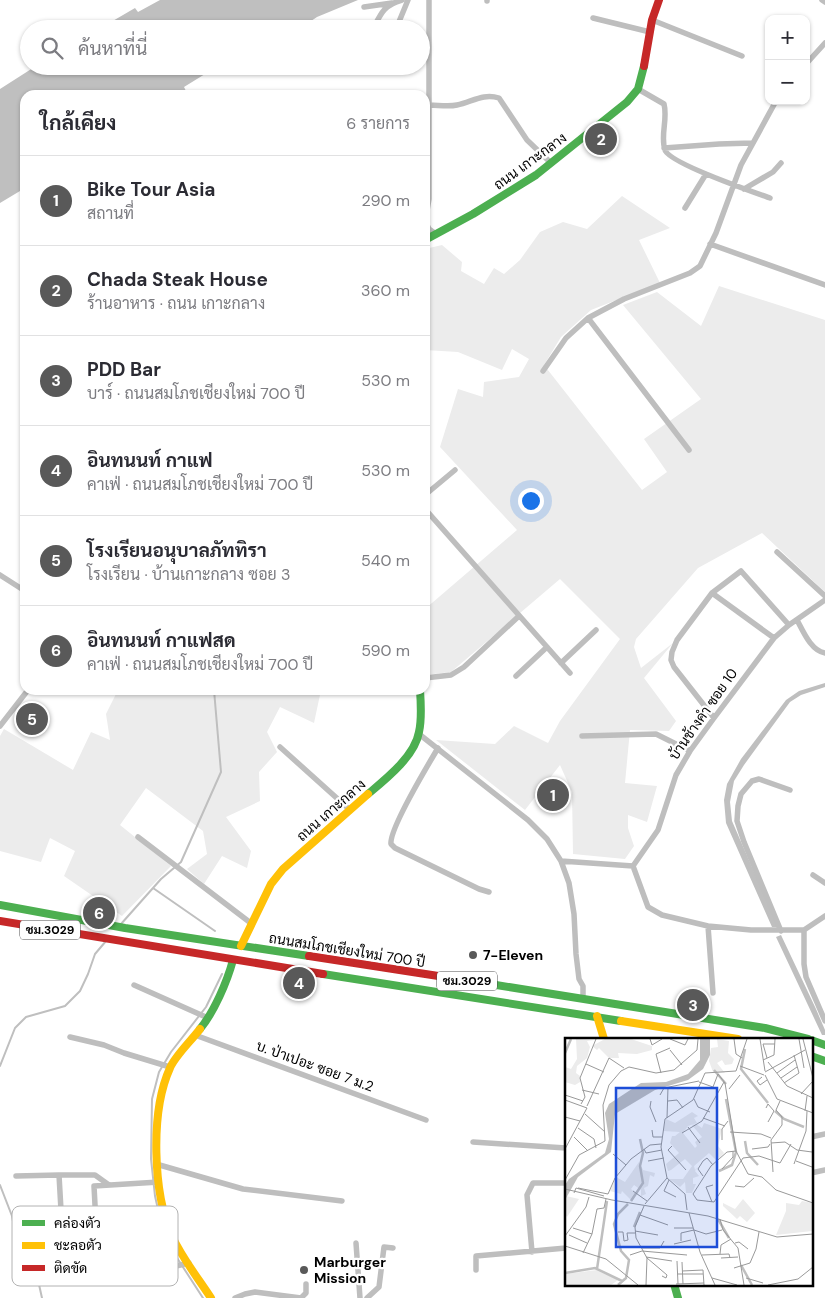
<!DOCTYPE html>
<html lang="th">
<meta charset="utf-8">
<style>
body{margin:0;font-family:"DM Sans",Sarabun,sans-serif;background:#f7f7f7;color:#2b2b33}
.controls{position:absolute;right:15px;top:15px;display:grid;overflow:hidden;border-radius:10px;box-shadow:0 1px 4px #0004}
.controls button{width:45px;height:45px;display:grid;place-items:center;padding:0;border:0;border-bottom:1px solid #e1e1e2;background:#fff;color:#2b2b33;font:25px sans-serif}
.you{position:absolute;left:530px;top:500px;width:18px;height:18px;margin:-12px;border:4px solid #fff;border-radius:50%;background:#1a73e8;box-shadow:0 0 0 8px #1a73e833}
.badge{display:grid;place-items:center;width:32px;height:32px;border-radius:50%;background:#595959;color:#fff;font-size:16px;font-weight:700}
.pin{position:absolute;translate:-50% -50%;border:2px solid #fff;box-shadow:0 1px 5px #0006}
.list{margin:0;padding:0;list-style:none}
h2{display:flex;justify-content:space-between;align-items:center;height:65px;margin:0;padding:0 20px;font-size:21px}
h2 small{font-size:16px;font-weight:400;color:#7c7c81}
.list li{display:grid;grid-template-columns:32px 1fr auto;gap:15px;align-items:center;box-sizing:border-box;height:90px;padding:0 20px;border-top:1px solid #e1e1e2}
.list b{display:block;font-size:19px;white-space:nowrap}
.list p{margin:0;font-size:16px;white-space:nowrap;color:#7c7c81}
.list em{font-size:16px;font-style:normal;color:#7c7c81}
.icon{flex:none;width:28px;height:28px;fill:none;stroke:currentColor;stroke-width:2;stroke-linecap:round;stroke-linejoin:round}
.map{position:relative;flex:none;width:825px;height:1298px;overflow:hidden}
.search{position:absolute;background:#fff;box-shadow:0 1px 4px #0004;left:20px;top:20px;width:410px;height:55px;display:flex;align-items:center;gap:12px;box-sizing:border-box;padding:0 18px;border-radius:28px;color:#7c7c81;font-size:19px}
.panel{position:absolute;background:#fff;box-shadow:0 1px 4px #0004;left:20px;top:90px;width:410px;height:605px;border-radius:15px}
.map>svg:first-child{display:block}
</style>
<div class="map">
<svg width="825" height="1298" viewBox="0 0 825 1298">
<rect width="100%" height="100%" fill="#fff"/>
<path fill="#ececec" d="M622 196 670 228 639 240 660 283 591 310 561 337 544 365 642 490 667 472 644 439 701 399 623 305 657 292 701 326 719 286 825 320V592L762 533 698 568 636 639 634 647 641 668 673 643 644 678 676 721 669 731 630 730 625 783 657 786 647 822 628 815V828L634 846 625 859 573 854 572 792 560 765 525 810 436 740 495 744 514 726 548 743 560 721 620 639 560 579 451 672 425 675V609L517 530 440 447 458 389 483 397 484 382 519 377 529 359 512 349 502 370 458 352 425 350V249L442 245 462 262 461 271 484 284 494 268 504 274 520 260 540 232 563 222 587 229Z
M118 690H321L314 723 280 707 267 732 277 752 259 772 260 801 226 817 251 851 247 868 222 856 204 884 187 869 207 854 203 831 146 788 120 825 171 866 122 916 64 876 75 851 50 838 41 862 0 851V736L4 729 73 770 91 732 110 740 106 714Z"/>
<path fill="#bfbfbf" d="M160 0H358L317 17 299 29H99L135 8 138 12Z
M36 66H218L184 87 186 91 179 95H25V188L0 203V89Z
M825 683V687L801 695 790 702 744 765 734 781 730 802 732 821 778 927H772L726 823 724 800 727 784 741 759 786 700 799 691Z
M781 935 816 1009 825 1030V1035H822L776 937Z"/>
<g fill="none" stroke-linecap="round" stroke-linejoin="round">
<path stroke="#bfbfbf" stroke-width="2" d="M153 888 215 931
M121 924 161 879 181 862 221 772 214 690
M0 1066 15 1028 26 1017 65 1006 80 991 88 974 95 954 106 941
M0 1185 12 1216 20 1258 38 1280 42 1298
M203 1298 170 1247 161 1223 155 1196 151 1159 152 1099 159 1072 171 1052 206 1007 222 974"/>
<path stroke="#bebebe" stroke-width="5.5" d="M487 0V1
M822 0 825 2
M364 7 392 3
M593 18 650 32
M652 20 742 56
M373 29C381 13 384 5 402 0
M396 29 408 0
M806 64 825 43
M638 89 664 104C668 119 660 136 665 150 669 163 753 192 770 198
M429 105C438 105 448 107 457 105 472 102 483 93 499 98L527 140 551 163
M664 148 719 144 752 143
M744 189 773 172 781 163
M685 208 706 174
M425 221 429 229 436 234
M425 222 429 199V0
M710 244 825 285
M588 318 689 450
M543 371 566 338 588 318 624 299 690 273 700 266 716 233 741 165 776 101
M425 495 455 470
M425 509 570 673
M777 552 825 596
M0 575 25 591
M712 593 774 638
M797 620C803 631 811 651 825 653
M561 663 596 630
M516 676 547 647
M425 678 451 675 464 667 519 616
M714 718 674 667 671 660 672 652 677 640 712 593 741 571 789 625
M0 726 28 690
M419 734 528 820 547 839 561 861 569 883 574 914 576 954 579 979 583 986V998
M582 736 656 734 690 751
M280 747 350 810
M438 748C428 765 389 829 391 844L395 848 479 889 489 892
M138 837 252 924
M561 861 633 866
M633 866 658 830 676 775 690 751 714 718 774 638 789 625 825 600
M633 866 648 907 662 915 708 926 751 930H804
M813 875 825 883
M708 926 713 993
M804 930V964L806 977 825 1021
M804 930 825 916
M781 931 744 842 737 821 738 806 741 794 752 781 759 779 790 790
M134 985 208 1018
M195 1035 426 1120
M70 1037 104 1045 124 1053 170 1067
M811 1137 825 1134
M473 1142 566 1148
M156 1164 243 1189 342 1201
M811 1173 825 1170
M59 1175H95L109 1185
M16 1176 59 1175 63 1245 97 1243 94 1186 159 1182
M97 1243H108L114 1247 121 1275 125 1278 189 1263
M356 1243 360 1298
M532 1252 527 1195 533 1183H566
M476 1270V1256L566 1248
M235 1298 245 1294 255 1292 301 1298
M301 1298 306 1293V1284
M367 1298 379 1287 384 1247 393 1248"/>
<path stroke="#4caf50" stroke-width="8" d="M425 240 473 214 536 175 627 102 638 89 644 66
M368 794C386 779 415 756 419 732 422 719 421 704 420 690
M0 905 125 928 309 956
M323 974 621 1021
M490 984 765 1028 808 1039
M200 1029C214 1012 227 982 233 960
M811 1040 825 1045
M811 1056 825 1061
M674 1284 678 1298"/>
<path stroke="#ffc107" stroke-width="8" d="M241 946 271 884 283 869 368 794
M597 1016 604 1039
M621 1021 738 1039
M200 1029C191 1041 175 1056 170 1068 150 1112 153 1193 172 1236 182 1258 198 1278 211 1298"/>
<path stroke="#c62828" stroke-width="8" d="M644 66 652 20 659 0
M0 921 323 974
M309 956 490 984"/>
</g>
<g fill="#595959" stroke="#fff" stroke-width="2">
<circle cx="473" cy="955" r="5"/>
<circle cx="304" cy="1270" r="5"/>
</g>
<g text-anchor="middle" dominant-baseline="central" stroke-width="4.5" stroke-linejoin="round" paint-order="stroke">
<g fill="#fff" stroke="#4c4c4c" stroke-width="1">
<rect x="20" y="920.5" width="60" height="19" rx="4"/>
<rect x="437" y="971.5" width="60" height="19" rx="4"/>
</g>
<g font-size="12" font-weight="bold" fill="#000">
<text x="50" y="930">ชม.3029</text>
<text x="467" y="981">ชม.3029</text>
</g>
<g font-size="14" fill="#000" stroke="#fff">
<text transform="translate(530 161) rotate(-36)">ถนน เกาะกลาง</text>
<text transform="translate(703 714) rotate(-55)">บ้านช้างคำ ซอย 10</text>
<text transform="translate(331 810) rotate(-41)">ถนน เกาะกลาง</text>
<text transform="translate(347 950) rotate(9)">ถนนสมโภชเชียงใหม่ 700 ปี</text>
<text transform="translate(315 1066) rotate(20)">บ. ป่าเปอะ ซอย 7 ม.2</text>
</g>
<g font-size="14" font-weight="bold" fill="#000" stroke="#fff" text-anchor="start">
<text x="483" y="955">7-Eleven</text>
<text x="314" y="1262">Marburger<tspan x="314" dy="16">Mission</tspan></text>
</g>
</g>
<g transform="translate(565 1038)">
<rect width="248" height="248" fill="#fff"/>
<path d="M11 1 29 2 22 3 25 9 22 20 12 28 11 35 15 38V44L10 47 0 44V29L6 31 12 21ZM40 1H66L87 8V12L72 16 53 15 54 20H44L34 10 32 12 27 8ZM152 1 164 3 163 15 169 21 167 26 160 27 157 22 152 25 160 35 148 34 144 23 146 10 153 9ZM127 74 133 78 129 80 132 85 123 88 118 95 130 110 132 108 130 104 137 99 127 87 131 86 137 90 139 85 157 91 153 108 159 115 152 123 144 115 129 128 130 132 133 129 130 133 134 138 128 140V146H131L127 155H121L120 144 115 149 104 141H118L127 128 120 121 106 132 103 133 101 126 114 115 105 105 107 98H110L115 94 98 93 101 81 110 85ZM74 124 78 132 90 135 89 139 85 137 83 148 79 150 81 156 76 158V152L69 147 66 151 72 156 66 162 57 153 56 156 45 153 51 139 60 144ZM1 158 14 161 2 179 0 176ZM178 161 190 175 182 184 175 178 172 181 158 168V165L170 171ZM237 163 247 165V193L211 197 221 173V165L234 167ZM32 232 53 242 46 247H0V236Z" fill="#ececec"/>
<path d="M135 1H145V17L138 31 123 42 90 52 50 76 46 114 13 139 0 162V147L4 141 40 115 44 101 40 75 44 66 76 45 101 44 123 36 135 22Z" fill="#bfbfbf"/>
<path fill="none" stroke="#bfbfbf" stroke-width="2.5" d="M180 11 176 31 203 65M0 15 6 1M149 32 161 46M210 73 219 81 239 89M180 103 182 115 193 127M154 133 167 127 171 114 161 61M66 163 78 145 75 128 78 115 75 101M153 181 164 200M69 189 75 174M176 227 187 247M32 231 42 163M0 235 30 230 57 243M53 247 61 240 64 222 56 213 49 186 53 176 63 166"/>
<path fill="none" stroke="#999" stroke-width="1" d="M85 1 87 7 97 1M105 1 120 7 123 1M169 1 171 16 177 20M195 1 200 33M234 1 239 30M238 1 248 40M105 12 117 27M202 20 198 6H210M198 22 209 17 210 1M203 24 222 48 248 60M21 26 39 34M175 28 199 37M200 34 240 12M96 35 91 16 105 10M212 35 230 22M153 36 160 45 171 113M200 37 212 61 248 75M197 39 192 43 195 47 202 42M216 40 232 29M134 44 148 49 153 36M219 45 234 35 229 17M164 51 175 37M17 52 34 56M236 56 248 43M0 57 18 63M95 57 99 50 134 43M129 61 133 69 145 74M0 62 22 70 0 111M86 63 85 69 91 84M103 63 112 62 118 70M16 66 20 59 15 40 31 1M22 68 44 20 59 30M201 70 203 66 209 73 203 84M240 73 242 58M20 76 40 94M0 79 15 83M102 80 103 49M138 80 160 88M123 89 135 105M13 90 29 101 31 110M87 92 88 99H97M165 94 196 96 206 100M117 95 137 83 159 44M9 99 23 113M157 102V91L163 83M206 105 220 104 232 112 247 114M107 108 103 112 121 132M79 111 81 115 97 112M187 111 203 109 205 106M48 116 61 127M83 123 99 120M231 123 247 129M229 126 241 93 242 73M157 131 168 119V113M208 134 206 102 217 87V79L211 72 215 63M138 138 133 131 138 123 142 120 148 127M102 140 120 156 122 172M0 142 14 117 40 103 38 67 44 47 56 33 64 29 91 35 109 32 132 12 133 1M104 142 99 153 111 159M170 148 179 149 189 140M13 150 43 156 50 140 66 121 85 107 96 106M0 151 47 162 143 178 212 199 248 196M68 153 82 163M9 155 11 150 39 158M128 156 146 128 162 114 171 113 183 136 197 139 211 152 248 165M128 156 132 162 149 164M147 164 141 149 148 147M149 164 178 120 194 118 215 125 226 106M80 166 102 140 96 109 100 81 128 62 140 35 171 33 182 1M79 168 70 189 71 200 82 220 81 247M124 175 135 214 150 247M75 177 103 187M155 181 158 192 173 210 179 247M8 190 27 196M109 190H128M70 193 93 197M53 194H58L59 203 63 202 62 195H70M4 197 22 205M0 198 21 169 24 159M116 203V195L129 192 141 196 157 192M170 205 174 204 183 211M109 206 126 202M0 208 41 221 73 247M77 210H95L99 203M18 215 27 196 32 171 39 170 41 161M155 216 156 207 166 201M65 217 77 213 122 217M137 217 164 216 165 220M81 219 107 223M82 220 102 237 101 240 97 238M156 220 173 219M112 223 113 246M117 224 118 246M169 230 185 225 191 211 194 194M117 233 138 232 139 247M112 236H138M147 240 172 247M181 240 198 245M233 241 248 229M111 246 139 245M203 247 233 241"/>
<path fill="#1d4ed8" fill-opacity="0.15" stroke="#1d4ed8" stroke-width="2.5" d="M51 50H152V209H51Z"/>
<rect width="248" height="248" fill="none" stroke="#000" stroke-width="2.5"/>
</g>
<rect x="12" y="1206" width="166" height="80" rx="8" fill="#fff" stroke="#b2b2b2" stroke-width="1"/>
<rect x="22" y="1220" width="23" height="6" fill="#4caf50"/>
<rect x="22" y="1242" width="23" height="7" fill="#ffc107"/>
<rect x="22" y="1265" width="23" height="6" fill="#c62828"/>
<g font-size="14" fill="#000">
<text x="54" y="1228">คล่องตัว</text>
<text x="54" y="1250">ชะลอตัว</text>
<text x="54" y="1273">ติดขัด</text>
</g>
</svg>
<div class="controls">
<button>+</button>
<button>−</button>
</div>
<div class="you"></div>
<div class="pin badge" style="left:553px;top:795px">1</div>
<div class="pin badge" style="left:601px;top:139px">2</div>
<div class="pin badge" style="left:693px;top:1005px">3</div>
<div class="pin badge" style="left:299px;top:983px">4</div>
<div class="pin badge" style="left:32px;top:719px">5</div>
<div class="pin badge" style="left:99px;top:913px">6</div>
<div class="search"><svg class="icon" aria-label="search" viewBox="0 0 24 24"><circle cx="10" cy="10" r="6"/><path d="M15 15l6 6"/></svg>ค้นหาที่นี่</div>
<section class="panel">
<h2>ใกล้เคียง<small>6 รายการ</small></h2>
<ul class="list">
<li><span class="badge">1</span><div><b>Bike Tour Asia</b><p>สถานที่</p></div><em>290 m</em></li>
<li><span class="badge">2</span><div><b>Chada Steak House</b><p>ร้านอาหาร · ถนน เกาะกลาง</p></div><em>360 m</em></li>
<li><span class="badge">3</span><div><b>PDD Bar</b><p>บาร์ · ถนนสมโภชเชียงใหม่ 700 ปี</p></div><em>530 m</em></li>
<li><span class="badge">4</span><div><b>อินทนนท์ กาแฟ</b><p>คาเฟ่ · ถนนสมโภชเชียงใหม่ 700 ปี</p></div><em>530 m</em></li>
<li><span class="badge">5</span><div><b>โรงเรียนอนุบาลภัททิรา</b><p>โรงเรียน · บ้านเกาะกลาง ซอย 3</p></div><em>540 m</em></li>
<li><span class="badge">6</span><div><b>อินทนนท์ กาแฟสด</b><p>คาเฟ่ · ถนนสมโภชเชียงใหม่ 700 ปี</p></div><em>590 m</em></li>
</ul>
</section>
</div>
